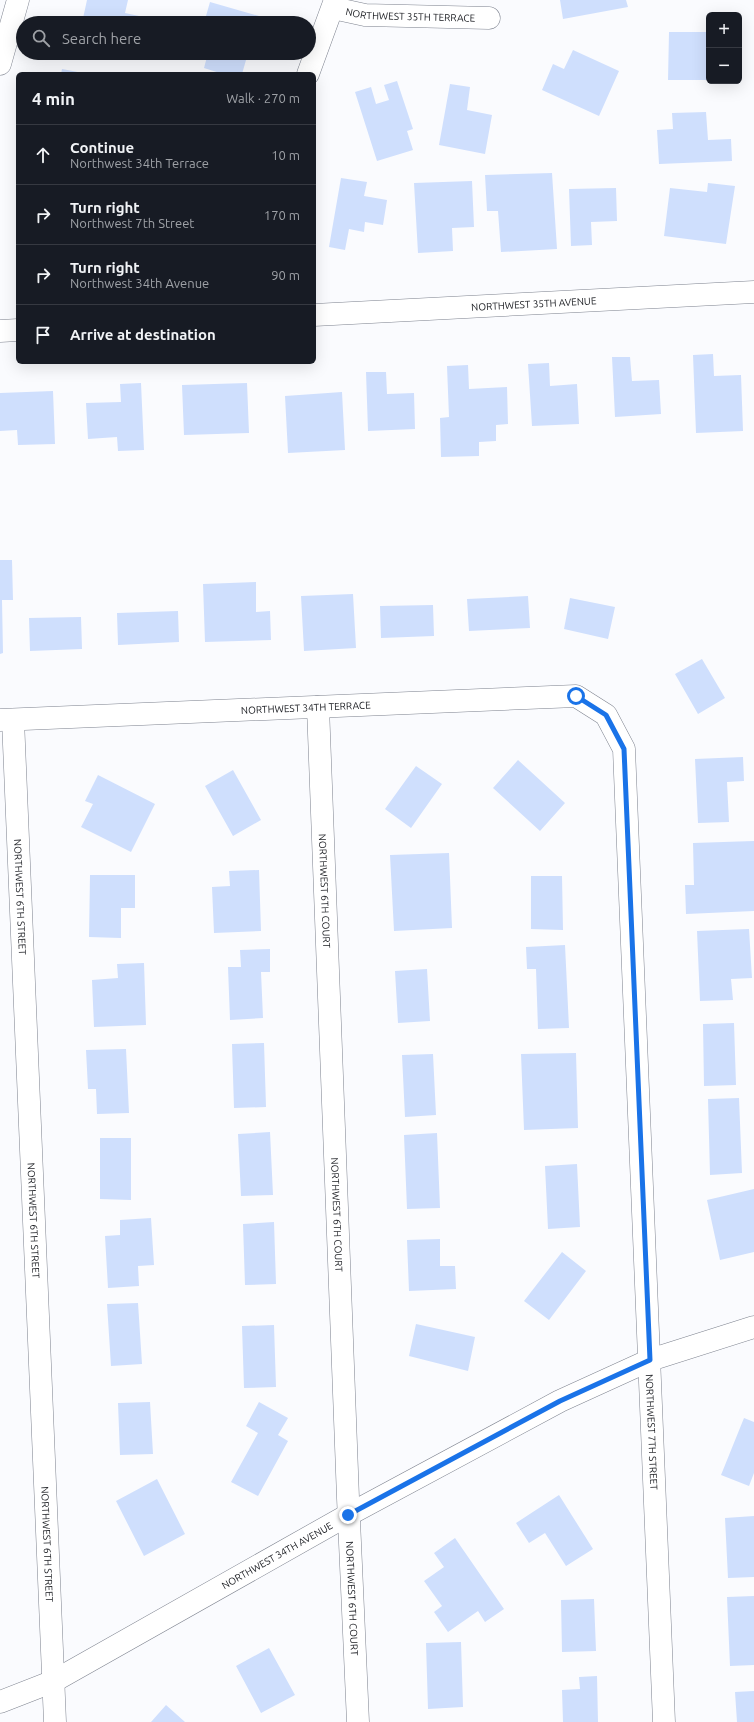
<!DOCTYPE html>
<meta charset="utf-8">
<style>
body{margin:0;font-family:Ubuntu,sans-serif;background:#242831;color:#f1f3f6}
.controls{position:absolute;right:12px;top:12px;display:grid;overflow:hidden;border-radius:6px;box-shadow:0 4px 16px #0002}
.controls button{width:36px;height:36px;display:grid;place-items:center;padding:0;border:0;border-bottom:1px solid #363941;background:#171b24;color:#f1f3f6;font:20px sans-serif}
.stop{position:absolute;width:12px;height:12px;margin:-9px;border:3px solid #1a73e8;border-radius:50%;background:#fff}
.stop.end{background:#1a73e8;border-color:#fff;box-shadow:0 1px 4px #0008}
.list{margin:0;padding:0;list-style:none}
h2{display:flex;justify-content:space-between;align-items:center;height:52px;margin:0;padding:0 16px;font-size:17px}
h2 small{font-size:13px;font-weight:400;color:#9ea1a6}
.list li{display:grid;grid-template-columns:26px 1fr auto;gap:12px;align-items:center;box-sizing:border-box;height:60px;padding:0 16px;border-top:1px solid #363941}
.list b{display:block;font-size:15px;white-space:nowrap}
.list p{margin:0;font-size:13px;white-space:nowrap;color:#9ea1a6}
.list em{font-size:13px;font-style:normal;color:#9ea1a6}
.icon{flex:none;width:22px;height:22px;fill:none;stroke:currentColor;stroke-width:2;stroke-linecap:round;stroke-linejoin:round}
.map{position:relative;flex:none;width:754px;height:1722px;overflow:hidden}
.search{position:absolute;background:#171b24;box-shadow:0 4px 16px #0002;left:16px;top:16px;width:300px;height:44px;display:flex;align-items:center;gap:10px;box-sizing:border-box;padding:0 14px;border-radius:22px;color:#9ea1a6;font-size:15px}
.panel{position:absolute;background:#171b24;box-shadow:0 4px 16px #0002;left:16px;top:72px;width:300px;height:292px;border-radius:6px}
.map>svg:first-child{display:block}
</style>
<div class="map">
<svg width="754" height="1722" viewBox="0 0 754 1722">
<rect width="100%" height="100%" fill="#fafbfe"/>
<path fill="#cfdffd" d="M87 0H128L125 13 139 16 137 23H82Z
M560 0H626L628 7 563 19Z
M210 2 259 16 257 23H204Z
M669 32H706V57H709V80H668Z
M573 50 619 71 599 116 542 90 553 64 564 69Z
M115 53H131L130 57Z
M208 53H248L242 74H223L204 68Z
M62 69 83 73V74H61Z
M397 81 413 129 407 131 413 150 377 161 355 92 371 87 376 104 389 100 384 85Z
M450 84 470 87 467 110 492 115 485 154 439 145Z
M706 112 708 140 731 139 732 161 659 164 657 130 673 129 672 113Z
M552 173 557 249 501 252 498 211H487L485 175Z
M341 178 367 182 364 196 387 200 383 225 365 222 364 232 349 229 345 250 329 247Z
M472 181 474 227 452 228 453 251 418 253 414 183Z
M708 183 735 186 726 244 664 236 670 188 707 192Z
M616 188 617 221 591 222 592 245 571 246 569 189Z
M713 354 714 376 741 375 743 431 696 433 693 355Z
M612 357H630L632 381 659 380 661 414 615 417Z
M549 363 550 386 577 384 579 424 532 426 528 364Z
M468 365 469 389 507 387 508 424 496 425V441L479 442V456L441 457 440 418 449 417 447 366Z
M366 372H386L387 394 414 393 415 429 368 431Z
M141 383 144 450 118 451 117 437 88 439 86 403 121 402 120 384Z
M247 383 249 433 184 435 182 385Z
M53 391 55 444 18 445 17 430 0 431V393Z
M342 392 345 450 288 453 285 396Z
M0 560H12L13 600H2L3 653 0 654Z
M256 582V612L270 611 271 640 205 642 203 584Z
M353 594 356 648 304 651 301 596Z
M528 596 530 628 469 631 467 599Z
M570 598 615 607 608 639 564 629Z
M433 605 434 636 381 638 380 606Z
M178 611 179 642 118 645 117 613Z
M81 617 82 649 30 651 29 618Z
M702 659 725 698 698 714 675 674Z
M743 757 744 781 727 782 729 822 698 823 695 759Z
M518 760 565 803 540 831 493 788Z
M416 766 442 784 411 828 385 809Z
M233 770 261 820 233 836 205 786Z
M98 775 155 804 131 852 81 827 93 804 85 801Z
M754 841V911L686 914 685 885H694L693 843Z
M449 853 452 928 394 931 390 855Z
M259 870 261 931 214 933 212 887 230 886 229 871Z
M90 875H135V908H121V938L89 937Z
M531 876H562L563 930 531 929Z
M749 929 752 978 731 979 733 1000 700 1001 697 931Z
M565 945 569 1028 538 1029 536 969H527L526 947Z
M270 949V972H261L263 1018 230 1020 228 967H241L240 950Z
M144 963 146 1025 94 1027 92 980 118 978 117 964Z
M427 969 430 1021 398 1023 395 971Z
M734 1023 736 1085 704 1086 703 1024Z
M264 1043 266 1107 234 1108 232 1044Z
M126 1049 129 1113 97 1114 96 1089H88L86 1050Z
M576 1053 578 1128 524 1130 521 1054Z
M433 1054 436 1115 405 1117 402 1055Z
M739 1098 742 1173 710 1175 708 1099Z
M270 1132 273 1195 241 1196 238 1134Z
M437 1133 440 1208 407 1209 404 1135Z
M100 1138H131V1200L100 1199Z
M577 1164 580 1227 548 1229 545 1166Z
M754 1189V1252L720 1260 707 1200Z
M151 1218 154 1265 138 1266 139 1286 108 1288 105 1236 120 1235V1220Z
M274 1222 276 1284 245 1285 243 1224Z
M440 1239V1266H455L456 1289 409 1291 407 1240Z
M562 1252 586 1271 549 1320 524 1301Z
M138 1303 142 1364 111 1366 107 1304Z
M416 1324 475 1337 468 1371 409 1356Z
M274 1325 276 1387 244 1388 242 1326Z
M150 1402 153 1454 120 1455 118 1403Z
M259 1402 288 1418 278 1435 288 1441 258 1496 231 1482 258 1433 246 1426Z
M744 1418 754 1422V1473L749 1486 721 1475Z
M157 1479 185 1534 144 1556 116 1501Z
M559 1495 593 1549 566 1566 545 1533 529 1543 516 1523Z
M754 1516V1577L728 1578 725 1518Z
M455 1538 504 1609 485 1622 478 1611 448 1632 434 1612 442 1606 424 1581 444 1567 434 1553Z
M754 1596V1665L730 1666 727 1597Z
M594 1599 596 1651 562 1652 561 1600Z
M461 1642 463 1707 428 1709 426 1643Z
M269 1648 295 1695 261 1713 236 1666Z
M597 1676 598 1722H563L562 1690 580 1689 579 1677Z
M754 1691V1722H737L735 1692Z
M166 1705 185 1722H151Z"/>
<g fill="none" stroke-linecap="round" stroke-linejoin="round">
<g stroke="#7e838f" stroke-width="23">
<g id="minor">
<path id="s1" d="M333 8 365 15 489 18"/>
<path d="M0 64 18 0"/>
<path d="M308 74 335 0"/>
<path id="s2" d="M314 315 754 292"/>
<path d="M0 331 18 330"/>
<path id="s3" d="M318 707 348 1498 358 1722"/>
<path id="s4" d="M0 720 576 696 606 715 624 749 664 1722"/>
<path id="s5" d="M13 720 55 1722"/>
<path id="s6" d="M0 1702 54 1681 348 1515 560 1401 650 1360 754 1327"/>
</g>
</g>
<use href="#minor" stroke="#fff" stroke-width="22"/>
</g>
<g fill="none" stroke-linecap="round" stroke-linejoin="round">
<path stroke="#1a73e8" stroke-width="5" d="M348 1515 560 1401 650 1360 624 749 606 715 576 696"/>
</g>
<g text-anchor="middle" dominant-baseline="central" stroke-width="3" stroke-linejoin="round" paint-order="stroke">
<g font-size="10" fill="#181a1f" stroke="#fafbfe">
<text stroke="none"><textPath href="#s1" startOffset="78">NORTHWEST 35TH TERRACE</textPath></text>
<text stroke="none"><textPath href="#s2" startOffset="220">NORTHWEST 35TH AVENUE</textPath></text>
<text stroke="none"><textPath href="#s4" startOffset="306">NORTHWEST 34TH TERRACE</textPath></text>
<text stroke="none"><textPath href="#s3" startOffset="184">NORTHWEST 6TH COURT</textPath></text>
<text stroke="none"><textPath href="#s5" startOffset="177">NORTHWEST 6TH STREET</textPath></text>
<text stroke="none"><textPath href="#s3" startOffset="508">NORTHWEST 6TH COURT</textPath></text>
<text stroke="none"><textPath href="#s5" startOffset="501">NORTHWEST 6TH STREET</textPath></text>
<text stroke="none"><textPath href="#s4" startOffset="1334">NORTHWEST 7TH STREET</textPath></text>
<text stroke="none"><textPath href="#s5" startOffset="825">NORTHWEST 6TH STREET</textPath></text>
<text stroke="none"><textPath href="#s6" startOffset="314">NORTHWEST 34TH AVENUE</textPath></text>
<text stroke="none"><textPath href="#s3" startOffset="892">NORTHWEST 6TH COURT</textPath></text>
</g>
</g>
</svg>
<div class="controls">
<button>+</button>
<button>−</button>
</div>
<div class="stop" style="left:576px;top:696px"></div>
<div class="stop end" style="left:348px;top:1515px"></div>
<div class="search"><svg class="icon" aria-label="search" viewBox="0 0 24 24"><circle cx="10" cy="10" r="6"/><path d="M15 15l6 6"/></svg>Search here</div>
<section class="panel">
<h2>4 min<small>Walk · 270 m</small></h2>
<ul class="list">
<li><svg class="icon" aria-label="ahead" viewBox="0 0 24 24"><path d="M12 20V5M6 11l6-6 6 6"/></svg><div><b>Continue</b><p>Northwest 34th Terrace</p></div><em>10 m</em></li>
<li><svg class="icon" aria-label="right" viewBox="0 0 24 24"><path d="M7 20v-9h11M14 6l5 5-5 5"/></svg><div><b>Turn right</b><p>Northwest 7th Street</p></div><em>170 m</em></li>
<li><svg class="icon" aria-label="right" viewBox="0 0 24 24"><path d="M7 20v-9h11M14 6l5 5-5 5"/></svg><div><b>Turn right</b><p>Northwest 34th Avenue</p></div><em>90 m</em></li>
<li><svg class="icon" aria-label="arrive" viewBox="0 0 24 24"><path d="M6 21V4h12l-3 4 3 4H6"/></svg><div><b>Arrive at destination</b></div></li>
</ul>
</section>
</div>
